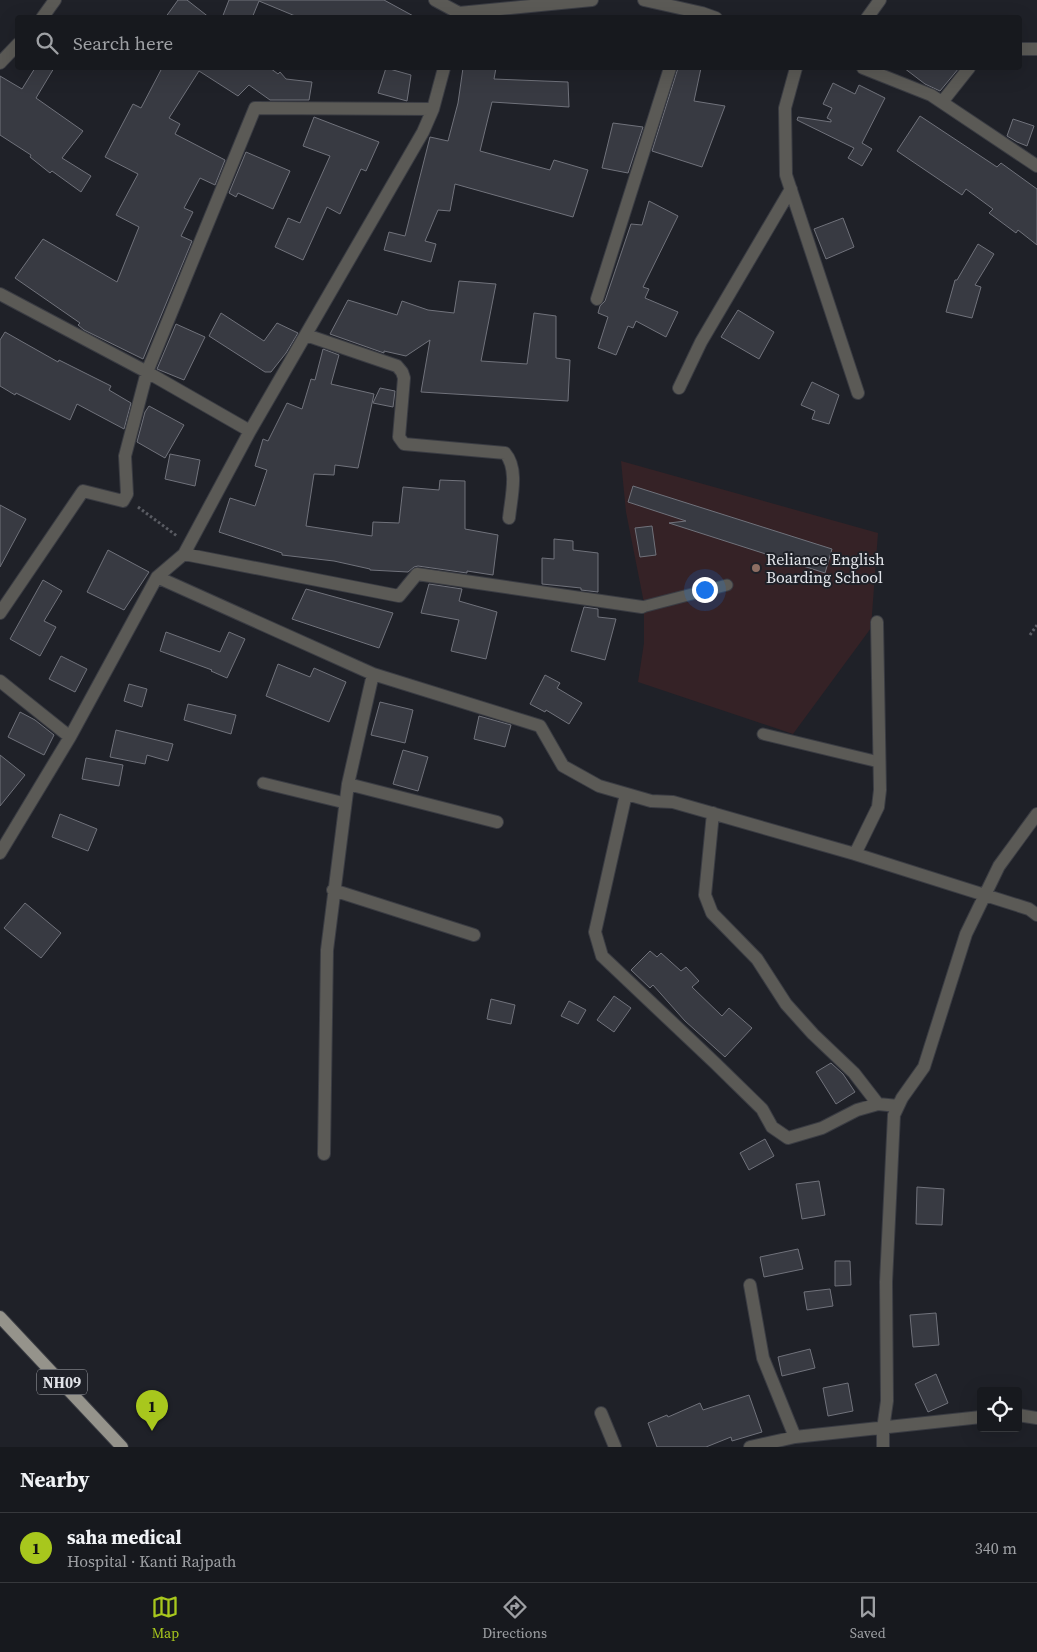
<!DOCTYPE html>
<meta charset="utf-8">
<style>
body{margin:0;font-family:"Source Serif 4",serif;background:#202227;color:#f1f3f6}
.controls{position:absolute;right:15px;bottom:15px;display:grid;overflow:hidden;border-radius:5px;box-shadow:0 5px 20px #0002}
.controls button{width:45px;height:45px;display:grid;place-items:center;padding:0;border:0;border-bottom:1px solid #36383c;background:#17191e;color:#f1f3f6;font:25px sans-serif}
.you{position:absolute;left:704px;top:589px;width:18px;height:18px;margin:-12px;border:4px solid #fff;border-radius:50%;background:#1a73e8;box-shadow:0 0 0 8px #1a73e833}
.badge{display:grid;place-items:center;width:32px;height:32px;border-radius:50%;background:#a8c71d;color:#111;font-size:16px;font-weight:700}
.pin{position:absolute;translate:-50% -41px;filter:drop-shadow(0 1px 2px #0008)}
.pin::after{content:'';position:absolute;top:26px;width:18px;height:15px;background:inherit;clip-path:polygon(0 0,100% 0,50% 100%)}
.list{margin:0;padding:0;list-style:none}
h2{display:flex;justify-content:space-between;align-items:center;height:65px;margin:0;padding:0 20px;font-size:21px}
h2 small{font-size:16px;font-weight:400;color:#9ea0a4}
.list li{display:grid;grid-template-columns:32px 1fr auto;gap:15px;align-items:center;box-sizing:border-box;height:70px;padding:0 20px;border-top:1px solid #36383c}
.list b{display:block;font-size:19px;white-space:nowrap}
.list p{margin:0;font-size:16px;white-space:nowrap;color:#9ea0a4}
.list em{font-size:16px;font-style:normal;color:#9ea0a4}
.icon{flex:none;width:28px;height:28px;fill:none;stroke:currentColor;stroke-width:2;stroke-linecap:round;stroke-linejoin:round}
.map{position:relative;flex:none;width:1037px;height:1447px;overflow:hidden}
.search{position:absolute;background:#17191e;box-shadow:0 5px 20px #0002;left:15px;right:15px;top:15px;height:55px;display:flex;align-items:center;gap:12px;box-sizing:border-box;padding:0 18px;border-radius:5px;color:#9ea0a4;font-size:19px}
.sheet{height:135px;background:#17191e}
nav{display:flex;justify-content:space-around;align-items:center;box-sizing:border-box;height:70px;border-top:1px solid #36383c;background:#17191e;font-size:14px;color:#9ea0a4}
nav a{display:grid;justify-items:center;gap:2px}
nav .on{color:#a8c71d}
.map>svg:first-child{display:block}
</style>
<div class="map">
<svg width="1037" height="1447" viewBox="0 0 1037 1447">
<rect width="100%" height="100%" fill="#1f2128"/>
<path fill="#352226" d="M621 461 878 533 871 628 793 734 638 682 644 643V603L626 512Z"/>
<path fill="#383a42" stroke="#70727b" d="M178 0H187L210 18H165Z
M229 0H384L417 18H300L259 1 252 18H222Z
M35 68H54L36 98 83 131 62 158 91 176 81 192 52 171 50 173 30 157 31 155 0 135V76L22 89Z
M162 68H270L278 74 280 72 286 79 312 82 309 100H270L249 85 238 96 199 71 169 118 180 124 175 134 225 160 215 185 200 178 184 208 193 212 181 236 192 241 143 359 84 330 78 325 80 323 15 278 43 239 117 282 139 227 116 215 138 174 105 157 133 104 141 108Z
M386 68 411 75 407 101 378 93Z
M463 68H496L494 79 568 82 569 107 492 102 480 151 550 170 554 160 588 170 573 217 455 184 450 211 438 210 425 241 436 244 431 262 384 250 389 232 405 236 430 137 448 141 458 103Z
M678 68H701L694 101 725 106 702 167 652 151Z
M904 68H959L940 91 925 84Z
M833 83 855 94 859 85 885 98 862 143 872 149 862 166 848 158 854 148 797 120 798 117 831 122V120L827 118 832 108 823 104Z
M920 116 997 167 1001 163 1037 189V245L1018 230 1016 233 989 213 993 209 966 189 962 195 897 151Z
M314 117 379 142 366 171 361 169 340 214 327 207 303 260 275 247 288 218 300 223 330 156 303 146Z
M1013 119 1034 126 1027 146 1017 142 1007 136Z
M613 123 643 127 628 173 602 168Z
M246 152 290 171 273 209 238 193 236 197 229 193Z
M649 201 678 216 643 287 649 289 645 298 678 312 666 337 636 321 633 328 628 326 616 355 598 348 608 317 598 313 600 306 605 301 631 224 642 225Z
M843 218 854 247 826 259 814 229Z
M978 244 994 254 975 285 981 287 972 318 946 312 955 280H957Z
M459 281 496 284 481 361 527 364 534 313 556 316V358L570 360 568 401 421 392 430 340 406 356 384 351V353L330 334 348 300 397 315 402 301 428 310 454 313Z
M738 310 774 332 759 359 721 337Z
M221 313 264 341 277 323 298 333 286 353 271 372H265L209 336Z
M176 324 205 337 184 380 157 369Z
M5 332 58 362 59 360 111 386 109 390 131 403 124 429 77 404 70 420 16 393 15 395 0 386V340Z
M323 349 339 355 331 384 374 394 358 468 335 465 334 475 314 474 306 526 372 536 373 522 399 523 403 487 439 490 440 480 465 481V529L498 535 493 575 467 571V573L418 566 414 567 408 572 370 570V569L334 561 282 555V553L219 532 230 498 255 506 267 470 255 466 263 439 268 441 287 403 302 409 311 379 315 380Z
M812 382 839 395 829 424 812 419 815 411 801 405Z
M380 388 395 391 393 407 373 403Z
M149 406 184 425 165 458 137 442 145 412Z
M170 454 200 460 195 486 165 479Z
M633 486 832 549 825 573 669 523 686 521 628 502Z
M0 505 26 519 0 567Z
M652 526 656 555 640 557 635 528Z
M554 539 573 541V550L598 553V592L581 590V588L542 584V558L554 559Z
M108 550 149 572 124 610 87 592Z
M43 580 62 591 44 621 56 627 40 656 10 639Z
M429 584 462 589 459 601 497 612 486 659 451 651 459 620 421 613Z
M306 589 393 613 379 648 292 619Z
M584 607 598 609V617L616 619 605 660 571 651Z
M166 632 220 652 229 632 245 639 227 678 211 671 212 670 160 651Z
M61 656 87 669 75 692 49 679Z
M278 664 310 677 314 668 346 682 329 722 266 696Z
M545 675 560 683 557 688 582 703 569 724 546 710 545 712 530 704Z
M129 684 147 689 142 707 124 701Z
M380 702 413 710 405 743 371 735Z
M188 704 236 715 231 734 184 720Z
M20 712 35 720 54 735 44 755 8 737Z
M479 716 511 725 505 747 474 739Z
M116 730 173 744 168 761 147 755 145 764 110 757Z
M403 750 428 757 418 791 393 784Z
M0 755 25 775 0 806Z
M86 758 123 765 119 786 82 779Z
M60 814 97 829 88 851 52 837Z
M25 903 61 933 41 958 4 928Z
M650 951 657 957 661 953 681 971 686 967 699 981 692 987 722 1016 729 1008 752 1028 725 1057 685 1021 653 985 650 988 631 970Z
M614 996 631 1008 614 1032 597 1020Z
M491 999 515 1005 511 1024 487 1019Z
M569 1001 586 1010 578 1024 561 1016Z
M831 1063 843 1074 855 1092 836 1104 816 1072Z
M765 1139 774 1156 749 1170 740 1153Z
M819 1181 825 1215 802 1219 796 1184Z
M917 1187 944 1189 942 1225 916 1224Z
M798 1249 803 1269 764 1277 760 1257Z
M835 1261H850L851 1285 835 1286Z
M830 1289 833 1306 807 1310 804 1292Z
M936 1313 939 1345 913 1347 910 1315Z
M810 1349 815 1368 782 1376 778 1357Z
M936 1374 948 1403 928 1412 915 1384Z
M848 1383 853 1411 828 1416 823 1388Z
M749 1395 762 1432 732 1441 731 1437 706 1447H657L648 1423 667 1415 668 1417 700 1403 703 1410Z"/>
<g fill="none" stroke-linecap="round" stroke-linejoin="round">
<g stroke="#3a3c43" stroke-width="13">
<path id="lane" d="M642 607 727 585
M763 734 879 762
M263 783 345 803"/>
</g>
<g stroke="#3a3c43" stroke-width="14">
<path id="street" d="M435 0 459 13
M644 0 702 13 716 18
M459 13 592 0
M42 18 55 0
M867 18 880 0
M1020 49H1037
M0 63 18 44
M796 68 785 108 786 175 858 393
M863 68 931 95 1037 166
M942 102 969 68
M0 294 147 372 250 431
M597 299 670 68
M306 335 397 366 402 372 404 378 399 437 404 444 505 453C519 469 511 498 509 518
M679 388 701 342 791 189
M184 554 399 596 417 574 642 607
M157 577 373 674 540 726 563 766 599 786 651 801 673 802 855 854 1029 909 1037 915
M0 613 83 491 123 501 127 494 125 456 147 372 255 108 433 109
M373 674 348 784 497 822
M0 681 70 737
M626 794 595 932 602 956 715 1063 762 1109 772 1127 788 1138 822 1128 857 1110 878 1104 898 1106
M713 813 705 895 712 913 757 959 786 1004 813 1034 854 1073 878 1104
M0 853 70 737 157 577 184 554 250 431 423 132 433 109 444 68
M855 854 878 807 880 790 877 622
M333 890 474 935
M324 1154 327 950 348 784
M750 1285 763 1358 795 1437
M601 1413 615 1447
M1018 1415 1037 1418
M750 1447 795 1437 981 1417
M883 1447V1429L887 1401 886 1282 894 1115 902 1098 924 1067 966 934 999 866 1037 814"/>
</g>
<g stroke="#3a3c43" stroke-width="14">
<path id="primary" d="M0 1317 122 1447"/>
</g>
<path stroke="#5a5c63" stroke-width="3" stroke-dasharray="2.5 2.5" stroke-linecap="butt" d="M138 507 177 536
M1030 635 1037 625"/>
<use href="#lane" stroke="#5b5a56" stroke-width="11"/>
<use href="#street" stroke="#5b5a56" stroke-width="12"/>
<use href="#primary" stroke="#95938b" stroke-width="12"/>
</g>
<circle fill="#8d6e63" stroke="#1f2128" stroke-width="2" cx="756" cy="568" r="5"/>
<g text-anchor="middle" dominant-baseline="central" stroke-width="4" stroke-linejoin="round" paint-order="stroke">
<rect fill="#1f2128" stroke="#a8aaaf" stroke-width="1" x="37" y="1369.5" width="50" height="25" rx="4"/>
<g font-size="15" font-weight="bold" fill="#e2e4e9">
<text x="62" y="1382">NH09</text>
</g>
<g font-size="16" fill="#e2e4e9" stroke="#1f2128" text-anchor="start">
<text x="766" y="559">Reliance English<tspan x="766" dy="18">Boarding School</tspan></text>
</g>
</g>
</svg>
<div class="controls">
<button><svg class="icon" aria-label="locate" viewBox="0 0 24 24"><circle cx="12" cy="12" r="6"/><path d="M12 2v4M12 18v4M2 12h4M18 12h4"/></svg></button>
</div>
<div class="you"></div>
<div class="pin badge" style="left:152px;top:1431px">1</div>
<div class="search"><svg class="icon" aria-label="search" viewBox="0 0 24 24"><circle cx="10" cy="10" r="6"/><path d="M15 15l6 6"/></svg>Search here</div>
</div>
<section class="sheet">
<h2>Nearby<small></small></h2>
<ul class="list">
<li><span class="badge">1</span><div><b>saha medical</b><p>Hospital · Kanti Rajpath</p></div><em>340 m</em></li>
</ul>
</section>
<nav>
<a class="on"><svg class="icon" aria-label="map" viewBox="0 0 24 24"><path d="M3 6l6-2 6 2 6-2v14l-6 2-6-2-6 2zM9 4v14M15 6v14"/></svg>Map</a>
<a><svg class="icon" aria-label="directions" viewBox="0 0 24 24"><path d="M12 3l9 9-9 9-9-9zM9 14v-3h6M13 9l2 2-2 2"/></svg>Directions</a>
<a><svg class="icon" aria-label="saved" viewBox="0 0 24 24"><path d="M7 4h10v16l-5-4-5 4z"/></svg>Saved</a>
</nav>
